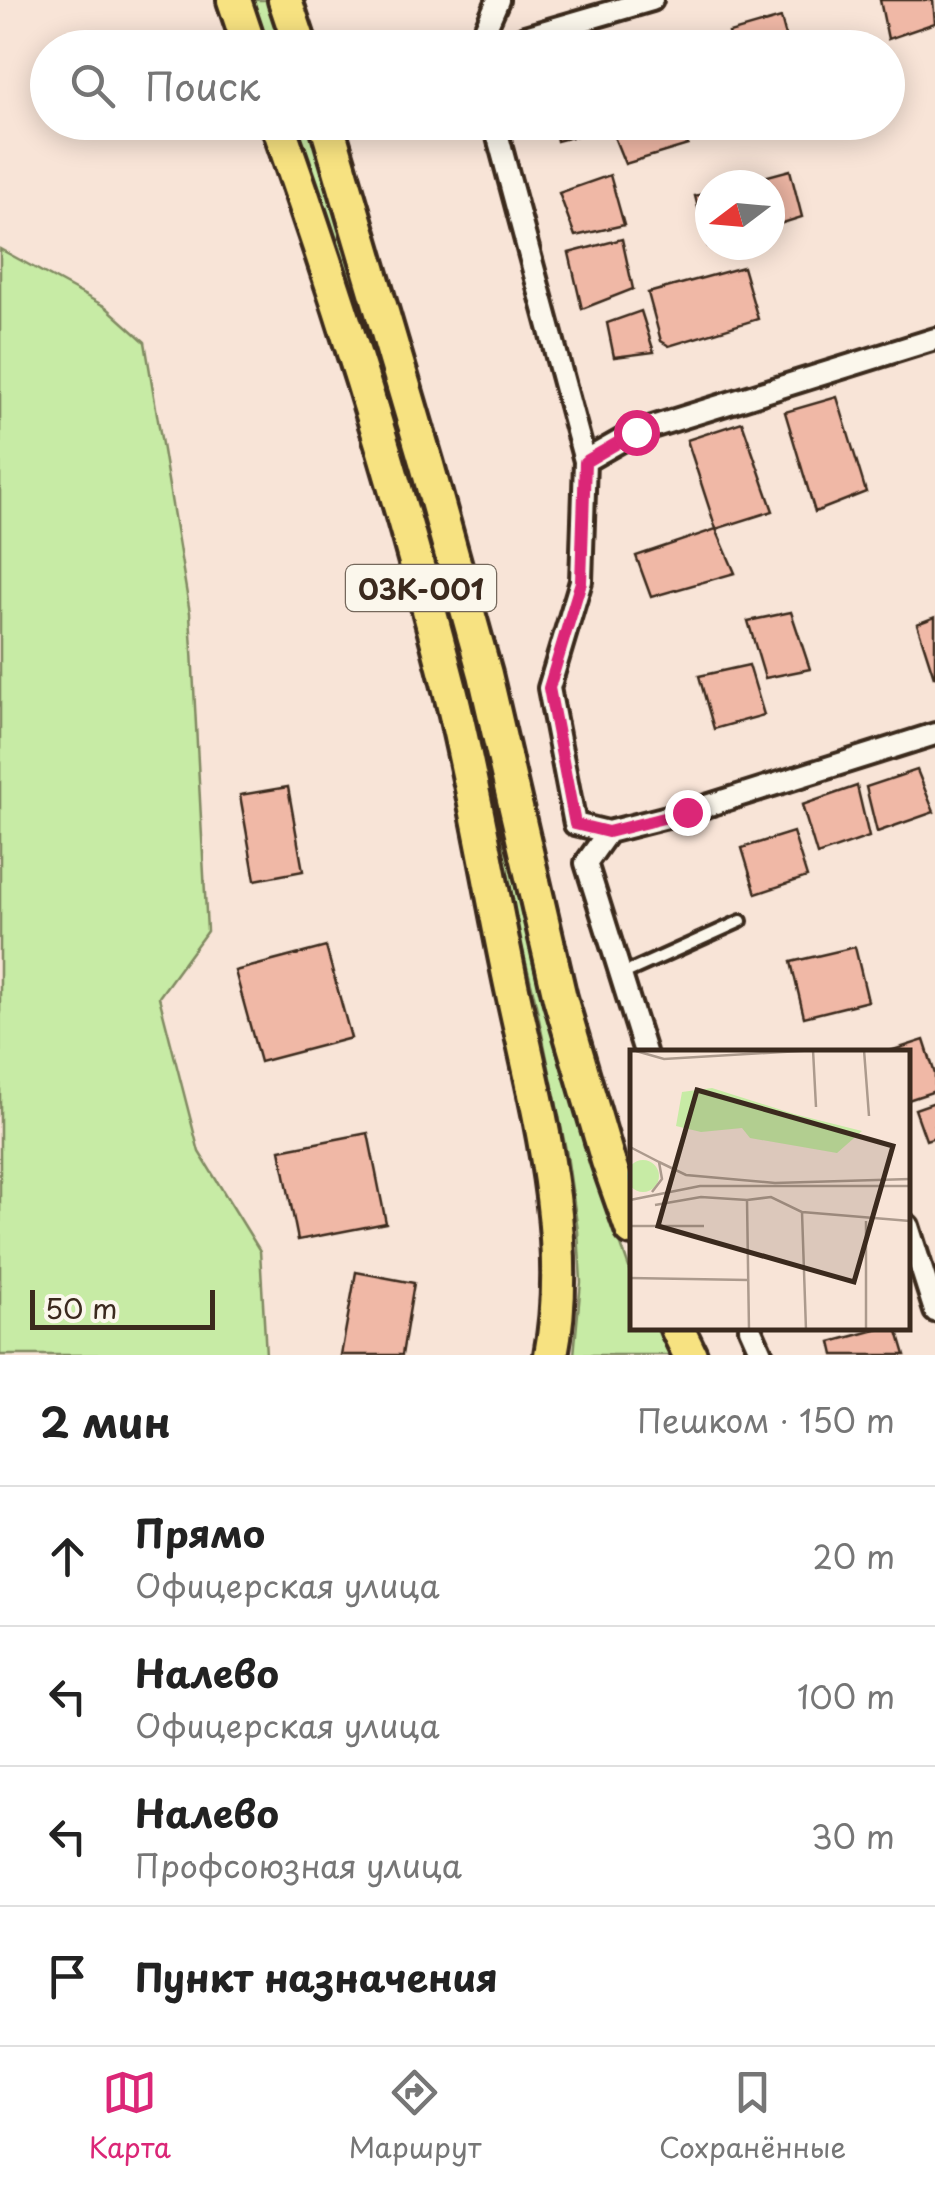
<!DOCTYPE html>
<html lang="ru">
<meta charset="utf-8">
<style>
body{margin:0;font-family:"Playpen Sans",sans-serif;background:#f2f2f2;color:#222}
.compass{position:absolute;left:695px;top:170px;width:90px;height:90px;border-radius:50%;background:#fff;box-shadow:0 5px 25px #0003;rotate:254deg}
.scale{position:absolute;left:30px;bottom:25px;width:185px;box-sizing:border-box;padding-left:10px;border:5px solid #3b2a1e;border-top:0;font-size:28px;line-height:35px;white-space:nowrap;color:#3b2a1e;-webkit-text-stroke:8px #fbf7ec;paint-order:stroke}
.stop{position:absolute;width:30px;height:30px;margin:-22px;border:8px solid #db2777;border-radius:50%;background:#fff}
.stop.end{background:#db2777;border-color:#fff;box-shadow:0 2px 10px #0008}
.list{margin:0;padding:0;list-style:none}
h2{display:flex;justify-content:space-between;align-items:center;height:130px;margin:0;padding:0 40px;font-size:42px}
h2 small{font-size:32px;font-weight:400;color:#767676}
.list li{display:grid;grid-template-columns:65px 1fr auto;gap:30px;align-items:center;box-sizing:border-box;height:140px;padding:0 40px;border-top:2px solid #e0e0e0}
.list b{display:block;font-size:38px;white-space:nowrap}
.list p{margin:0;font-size:32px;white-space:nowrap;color:#767676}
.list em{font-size:32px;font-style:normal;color:#767676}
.icon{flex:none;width:55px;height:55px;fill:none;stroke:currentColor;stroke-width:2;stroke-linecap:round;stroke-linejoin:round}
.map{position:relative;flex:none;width:935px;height:1355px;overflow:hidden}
.search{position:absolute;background:#fff;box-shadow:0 5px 25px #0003;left:30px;right:30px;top:30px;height:110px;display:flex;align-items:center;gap:25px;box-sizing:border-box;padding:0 35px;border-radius:55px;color:#767676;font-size:38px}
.sheet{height:690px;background:#fff}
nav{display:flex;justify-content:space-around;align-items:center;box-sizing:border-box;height:140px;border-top:2px solid #e0e0e0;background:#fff;font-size:28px;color:#767676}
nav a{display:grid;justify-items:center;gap:5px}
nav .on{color:#db2777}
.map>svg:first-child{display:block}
</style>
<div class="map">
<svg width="935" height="1355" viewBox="0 0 935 1355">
<rect width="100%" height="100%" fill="#f8e4d7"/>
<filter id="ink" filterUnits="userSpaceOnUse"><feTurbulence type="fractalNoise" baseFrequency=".01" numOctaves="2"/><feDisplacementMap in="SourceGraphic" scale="20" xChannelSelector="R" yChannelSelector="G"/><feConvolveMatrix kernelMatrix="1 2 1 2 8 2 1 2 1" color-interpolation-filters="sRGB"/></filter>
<g filter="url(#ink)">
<path fill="#c7eba5" stroke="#818a62" stroke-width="2.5" d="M251 0H266L283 47H267Z
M293 123H308L425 517 545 1000 589 1153 632 1276V1328H656L670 1355H574L581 1282 578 1231 567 1155 534 995 414 517Z
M0 249 106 307 145 342 190 613 207 931 159 997 199 1152 260 1251 266 1355H0Z"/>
<path fill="#f0b8a6" stroke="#3b2a1e" stroke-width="2.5" d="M880 0H933L935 23 888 39Z
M781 18 789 48H733L729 33Z
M553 122H597L599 130 557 141Z
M608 122H677L688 145 625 164Z
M790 170 802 217 770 227V185H734Z
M610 175 624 225 575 236 559 193Z
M710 192 712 245 708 246 695 196Z
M622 239 633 289 582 309 569 253Z
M743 267 758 319 669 346 661 341 648 293Z
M641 311 654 352 614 357 607 323Z
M837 397 866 492 815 512 785 412Z
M742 422 773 511 716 529 687 440Z
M716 529 735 573 651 597 636 556Z
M791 612 810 669 765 678 748 621Z
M935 617V677H934L917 624Z
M749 665 764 715 714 729 699 676Z
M917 770 934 812 877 832 866 787Z
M857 786 869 837 817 855 802 805Z
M288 787 303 871 255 880 240 795Z
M793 832 807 877 756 894 742 848Z
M326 947 351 1038 260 1062 235 971Z
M855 947 868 1001 804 1017 791 962Z
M924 1040 935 1074V1091L908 1100V1052H887Z
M935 1102V1137L926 1140 915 1109Z
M368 1133 386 1223 298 1240 280 1150Z
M356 1272 414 1283 402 1355H341Z
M883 1328H897L905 1355H834L831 1342Z"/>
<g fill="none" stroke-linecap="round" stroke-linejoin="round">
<g stroke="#3b2a1e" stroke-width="18">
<path id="service" d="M621 975 741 921"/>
</g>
<g stroke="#3b2a1e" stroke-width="28">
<path id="minor" d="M525 37 652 0
M477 48 498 0
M494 122 585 461
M935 339 636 432 585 461 581 581 549 688 575 824 608 832 687 812 935 734
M608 832 586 863 645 1052
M908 1226 935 1311
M750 1328 762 1355"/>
</g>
<g stroke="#3b2a1e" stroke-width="40">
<path id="primary" d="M234 0 250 48
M285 0 301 48
M277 122C342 307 401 497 449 686 473 781 489 879 509 975 534 1096 575 1232 551 1355
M326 122 427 465 485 674 560 998 608 1161 632 1229
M677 1328 690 1355"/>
</g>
<use href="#service" stroke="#fbf7ec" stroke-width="10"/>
<use href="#minor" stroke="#fbf7ec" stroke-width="20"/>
<use href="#primary" stroke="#f7e281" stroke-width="32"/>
</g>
</g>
<g fill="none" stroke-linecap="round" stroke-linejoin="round" filter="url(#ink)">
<path stroke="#db2777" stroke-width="12" d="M636 432 585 462 581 582 549 688 575 824 608 832 687 812"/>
</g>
<g text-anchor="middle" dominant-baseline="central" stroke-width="9" stroke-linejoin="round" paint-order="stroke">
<rect fill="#fbf7ec" stroke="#75685c" stroke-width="2.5" x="346" y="565" width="150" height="46" rx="8"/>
<g font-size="28" font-weight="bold" fill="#3b2a1e">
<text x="421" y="588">03К-001</text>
</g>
</g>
<g transform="translate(630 1050)">
<rect width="280" height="280" fill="#f8e4d7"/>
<path d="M82 38 164 64 232 81 207 103 120 88 112 78 71 82 46 76 52 42ZM-3 126a16 16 0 1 1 32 0a16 16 0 1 1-32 0Z" fill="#c7eba5"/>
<path fill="none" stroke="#ac9a8d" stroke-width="2.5" d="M183 0 186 57M234 0 239 66M6 1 34 9 187 0M0 97 29 112 32 129 22 142M29 112 56 125 145 133 280 129M0 150 70 136H280M117 150 141 147 172 162 176 280M117 150 119 280M25 155 71 147 117 150M172 162 280 171M236 171V280M0 176H74M0 228 118 230"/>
<path fill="#3b2a1e" fill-opacity="0.15" stroke="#3b2a1e" stroke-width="5" d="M67 40 263 96 224 232 28 176Z"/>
<rect width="280" height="280" fill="none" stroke="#3b2a1e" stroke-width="5"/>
</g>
</svg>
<svg class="compass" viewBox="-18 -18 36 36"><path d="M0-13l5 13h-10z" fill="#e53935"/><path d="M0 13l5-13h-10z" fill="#767676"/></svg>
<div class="scale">50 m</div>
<div class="stop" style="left:636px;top:432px"></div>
<div class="stop end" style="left:687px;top:812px"></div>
<div class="search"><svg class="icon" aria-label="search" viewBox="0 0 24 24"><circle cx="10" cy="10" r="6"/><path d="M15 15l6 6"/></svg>Поиск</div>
</div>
<section class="sheet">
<h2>2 мин<small>Пешком · 150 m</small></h2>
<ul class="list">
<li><svg class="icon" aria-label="ahead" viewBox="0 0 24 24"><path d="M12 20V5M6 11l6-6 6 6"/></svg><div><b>Прямо</b><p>Офицерская улица</p></div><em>20 m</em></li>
<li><svg class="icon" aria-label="left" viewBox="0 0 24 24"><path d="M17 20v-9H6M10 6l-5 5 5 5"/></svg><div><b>Налево</b><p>Офицерская улица</p></div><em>100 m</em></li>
<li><svg class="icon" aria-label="left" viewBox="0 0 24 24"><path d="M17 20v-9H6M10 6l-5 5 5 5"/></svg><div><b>Налево</b><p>Профсоюзная улица</p></div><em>30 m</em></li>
<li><svg class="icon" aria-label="arrive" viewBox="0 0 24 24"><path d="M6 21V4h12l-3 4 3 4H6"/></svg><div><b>Пункт назначения</b></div></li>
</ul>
</section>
<nav>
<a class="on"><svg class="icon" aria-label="map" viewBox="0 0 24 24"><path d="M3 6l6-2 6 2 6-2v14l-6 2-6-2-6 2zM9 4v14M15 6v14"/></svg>Карта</a>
<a><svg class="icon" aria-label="directions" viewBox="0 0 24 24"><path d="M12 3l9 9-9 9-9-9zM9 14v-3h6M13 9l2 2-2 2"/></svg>Маршрут</a>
<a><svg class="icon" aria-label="saved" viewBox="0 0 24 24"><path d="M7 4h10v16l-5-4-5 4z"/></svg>Сохранённые</a>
</nav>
